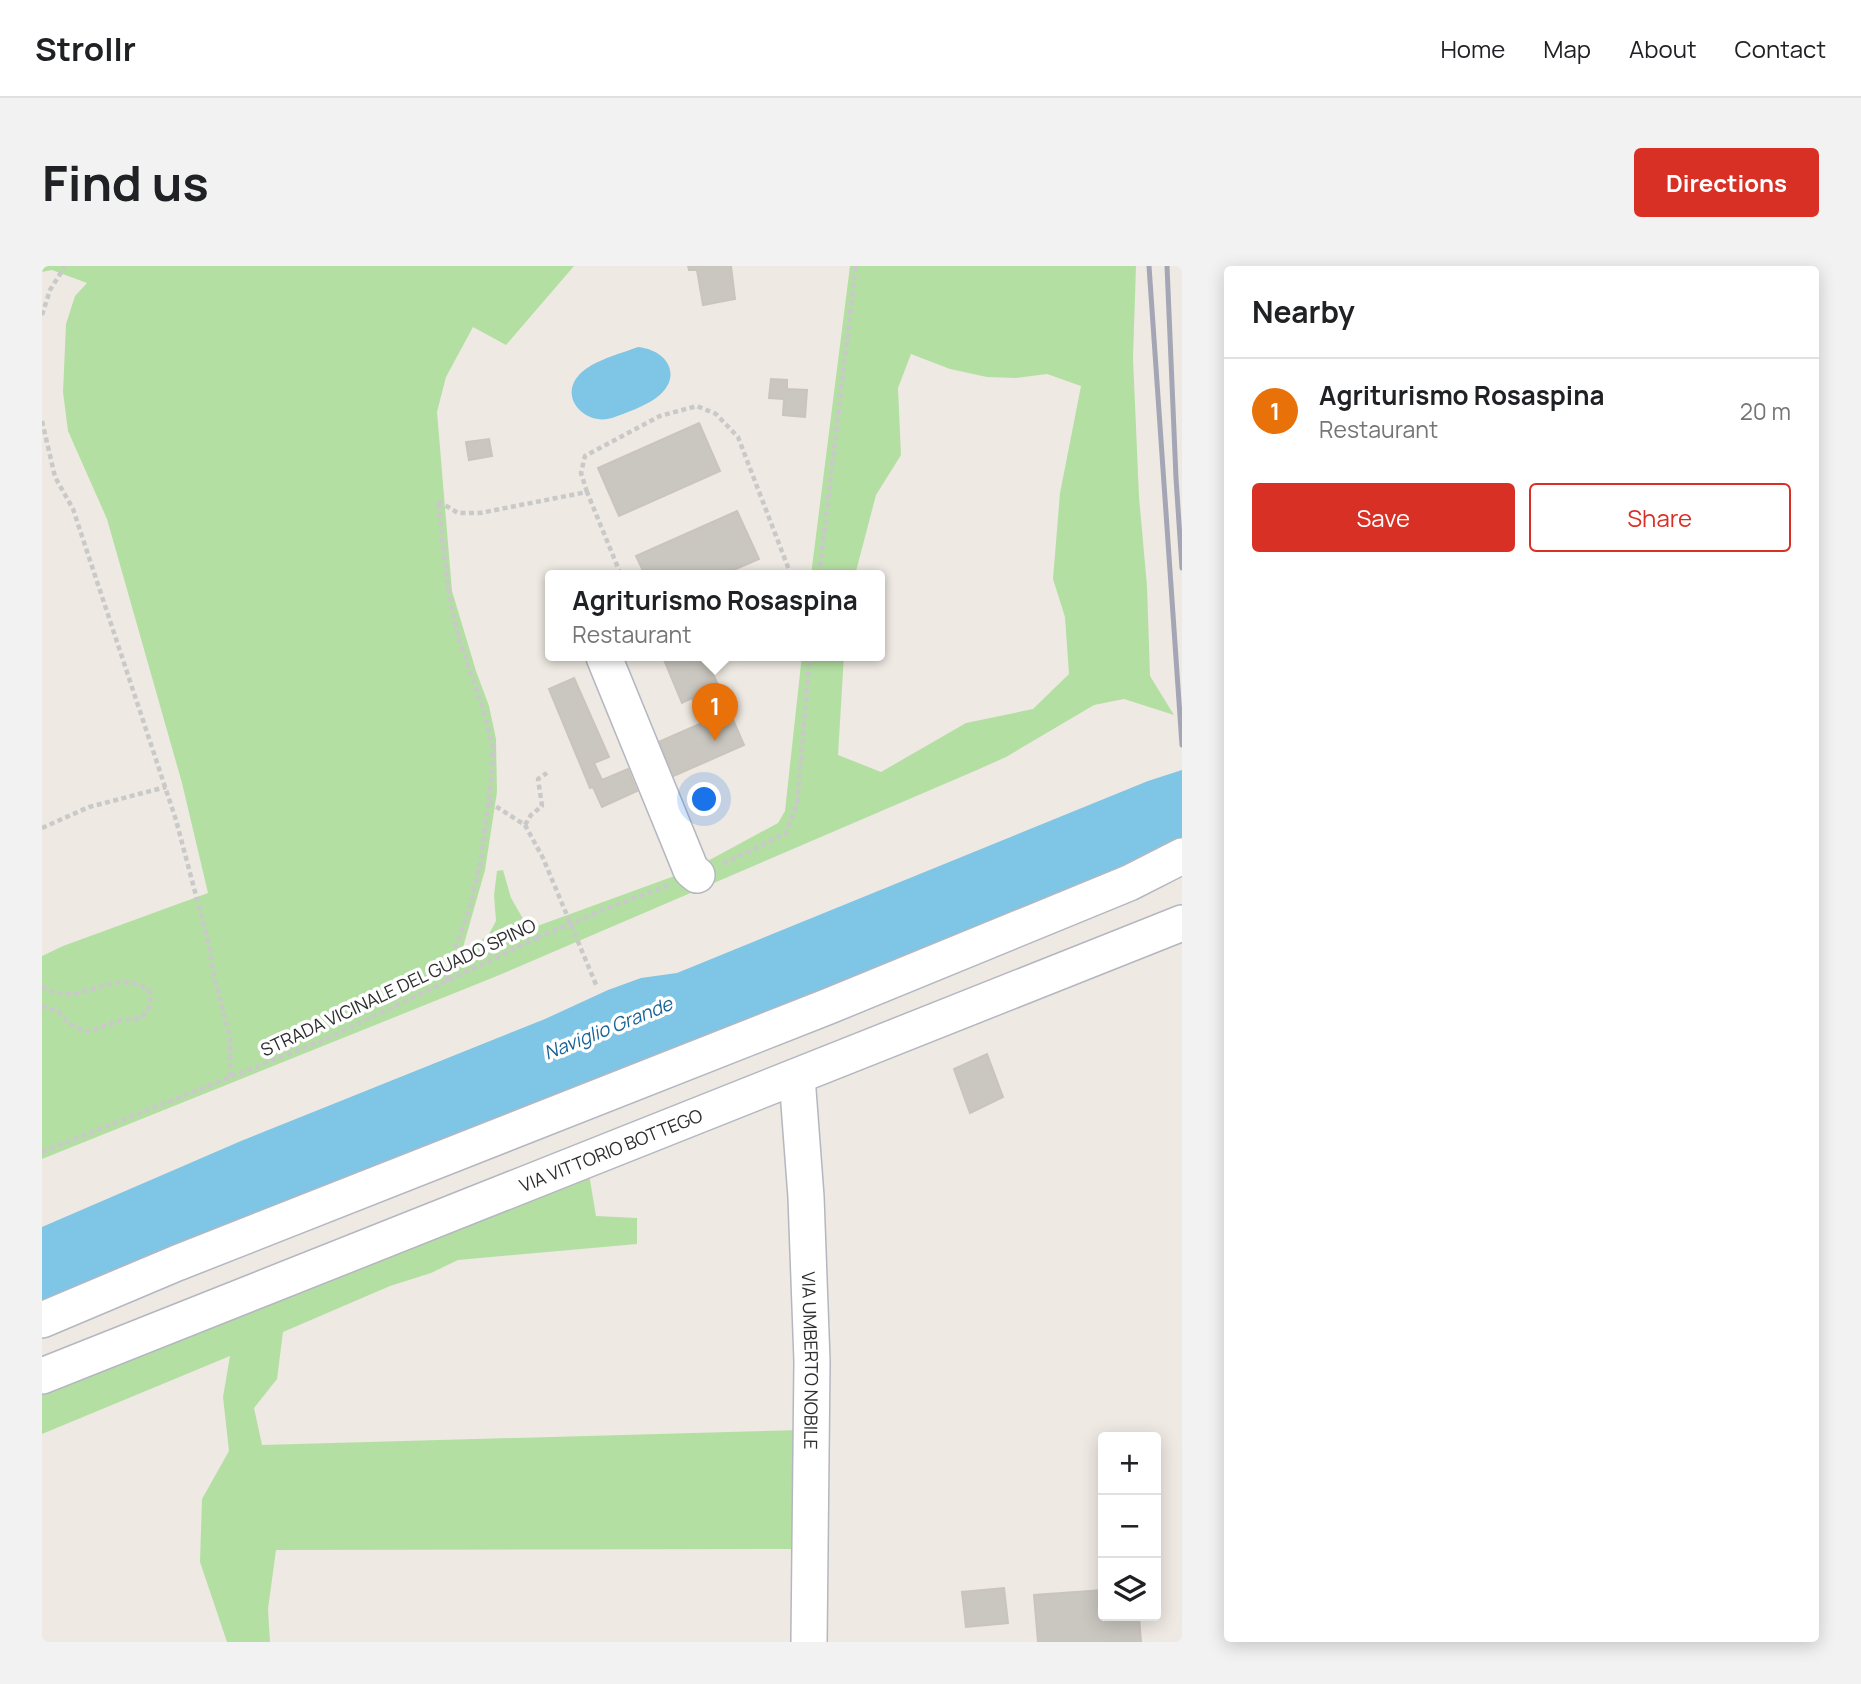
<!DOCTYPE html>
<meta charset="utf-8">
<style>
body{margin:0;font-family:Manrope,sans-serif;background:#f2f2f2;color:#202124}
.controls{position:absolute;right:21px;bottom:21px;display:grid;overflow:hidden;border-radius:7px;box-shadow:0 4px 18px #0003}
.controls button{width:63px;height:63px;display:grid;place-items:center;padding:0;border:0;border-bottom:2px solid #e0e0e0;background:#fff;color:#202124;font:35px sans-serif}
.you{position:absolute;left:663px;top:534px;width:24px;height:24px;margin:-18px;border:5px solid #fff;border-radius:50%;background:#1a73e8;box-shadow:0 0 0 10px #1a73e833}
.badge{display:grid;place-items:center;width:46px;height:46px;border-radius:50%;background:#d93025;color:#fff;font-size:23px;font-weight:700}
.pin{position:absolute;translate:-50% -58px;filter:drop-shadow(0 2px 4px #0008)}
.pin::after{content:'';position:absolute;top:37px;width:24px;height:21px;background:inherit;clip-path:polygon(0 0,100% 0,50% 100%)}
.popup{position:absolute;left:503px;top:304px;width:340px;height:91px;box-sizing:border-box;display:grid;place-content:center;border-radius:7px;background:#fff;filter:drop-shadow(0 2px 5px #0005);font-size:23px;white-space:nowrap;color:#757577}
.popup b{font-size:26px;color:#202124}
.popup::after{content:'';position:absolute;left:50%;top:100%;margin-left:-14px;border:14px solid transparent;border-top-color:#fff}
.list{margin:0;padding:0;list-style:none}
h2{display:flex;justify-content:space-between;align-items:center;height:91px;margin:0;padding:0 28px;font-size:30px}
h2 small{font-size:23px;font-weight:400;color:#757577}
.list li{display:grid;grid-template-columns:46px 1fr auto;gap:21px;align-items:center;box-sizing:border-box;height:105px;padding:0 28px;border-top:2px solid #e0e0e0}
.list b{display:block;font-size:26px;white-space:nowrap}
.list p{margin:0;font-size:23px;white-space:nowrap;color:#757577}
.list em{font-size:23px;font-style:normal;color:#757577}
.actions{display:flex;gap:14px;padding:21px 28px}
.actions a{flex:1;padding:16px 0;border:2px solid #d93025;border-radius:7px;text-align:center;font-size:24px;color:#d93025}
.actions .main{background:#d93025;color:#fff}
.icon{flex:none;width:38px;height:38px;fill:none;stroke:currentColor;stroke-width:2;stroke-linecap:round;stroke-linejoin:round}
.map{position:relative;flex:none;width:1140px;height:1376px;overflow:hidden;border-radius:7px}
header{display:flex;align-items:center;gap:42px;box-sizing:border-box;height:98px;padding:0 35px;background:#fff;border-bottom:2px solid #e0e0e0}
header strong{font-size:33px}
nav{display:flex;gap:38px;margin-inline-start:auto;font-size:24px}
.intro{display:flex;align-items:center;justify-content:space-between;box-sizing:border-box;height:168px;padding:0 42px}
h1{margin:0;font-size:49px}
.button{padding:18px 32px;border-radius:7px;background:#d93025;color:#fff;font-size:24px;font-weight:700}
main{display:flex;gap:42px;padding:0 42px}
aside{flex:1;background:#fff;border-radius:7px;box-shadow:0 4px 18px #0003}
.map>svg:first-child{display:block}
</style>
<header>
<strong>Strollr</strong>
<nav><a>Home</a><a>Map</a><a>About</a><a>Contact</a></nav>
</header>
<div class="intro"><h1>Find us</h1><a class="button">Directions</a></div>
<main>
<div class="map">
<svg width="1140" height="1376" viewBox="0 0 1140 1376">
<rect width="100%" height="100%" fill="#eee9e2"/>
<path fill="#b4dfa3" d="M0 0H532L464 79 431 61 404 111 395 146 410 325 434 405 447 440 454 473 455 526 443 604 418 692 447 668 454 655 452 629 455 605 461 604 469 632 487 663 649 604 736 557 743 545 760 389H802L796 489 839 506 924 457 991 443 1027 408 1023 351 1011 313 1018 227 1039 120 1005 108 974 112 945 111 908 103 869 88 856 122 859 189 834 229 813 309H769L808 0H1094L1091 92 1097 231 1105 320 1108 410 1132 449 1082 433 1052 439 964 491 935 504 455 710 0 893V690L21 680 166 627 140 517 65 253 26 165 21 126 24 58 33 30 45 17 10 4 0 6Z
M547 908 554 950 595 952V978L416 994 389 1007 348 1020 241 1066 235 1113 212 1142 220 1179 760 1164V1283L234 1284 226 1343 228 1376H185L158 1296 160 1233 187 1185 181 1131 188 1090 0 1168V1128Z"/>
<path fill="#7ec5e6" d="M596 81C626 84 642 111 614 132 603 140 584 147 570 152 544 160 516 132 537 109 551 94 578 88 596 81Z
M1140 504V580L0 1043V961L199 875 503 753 566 724 599 712 635 707 1106 515Z"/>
<path fill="#cac7c0" stroke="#cac5bb" stroke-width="2" d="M646 0H689L693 33 661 39 655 4H647Z
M729 113 745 114V123L765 124 763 151 741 149 742 133 727 132Z
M657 157 678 205 577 250 556 202Z
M447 173 450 190 427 194 424 176Z
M695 245 717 293 680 309H603L594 290Z
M620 389H663L702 479 627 512 612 478 660 457 650 432 640 437Z
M532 412 567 491 552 497 560 514 586 503 595 525 560 541 551 521 548 522 507 423Z
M945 788 961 831 928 847 912 803Z
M962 1322 966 1357 924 1361 920 1326Z
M1061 1324V1350H1097L1099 1376H996L992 1329Z"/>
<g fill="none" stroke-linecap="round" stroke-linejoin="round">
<g stroke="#b5b7c0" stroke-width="38">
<g id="minor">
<path d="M562 391 649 604 655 609"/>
<path id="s1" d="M755 811 764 931 770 1095 767 1376"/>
<path d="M0 1054 135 997 787 740 1087 617 1140 590"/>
<path id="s2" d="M0 1110 1140 657"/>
</g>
</g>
<path stroke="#c9c9c9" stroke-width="4.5" stroke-dasharray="5 3.5" stroke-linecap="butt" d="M0 49 8 24 23 0
M0 155 13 211 31 243 134 554 166 675 172 710 188 772 189 811
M545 226 539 207 543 190 618 150 655 140 674 148 696 171 749 309
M777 309 814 0
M447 536 483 559 501 592 555 721
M483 559 489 549 500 540 496 513 505 507
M0 562 47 541 124 521
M681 598 744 567 755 538 768 389
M566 642 627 619
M405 715 412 685 426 647 438 600 450 509 451 481 442 446 418 376 407 329 396 235 416 247H438L545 226 579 309
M0 720C35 746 67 700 106 723 111 736 108 741 99 752L78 754 49 765H43L26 757 17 746 0 740
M0 886 284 773 495 672"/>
<use href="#minor" stroke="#fff" stroke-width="35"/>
<path stroke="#a4a6b6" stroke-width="5" d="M1107 0 1140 479
M1125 0 1134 212 1140 302"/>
<path stroke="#c9c9c9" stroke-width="4.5" stroke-dasharray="5 3.5" stroke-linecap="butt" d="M495 672 566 642"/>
</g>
<g text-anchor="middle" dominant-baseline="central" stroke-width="7" stroke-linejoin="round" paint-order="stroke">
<g font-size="18" fill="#2e2e2e" stroke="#fff">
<text transform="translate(356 721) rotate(-25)">STRADA VICINALE DEL GUADO SPINO</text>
<text stroke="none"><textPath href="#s2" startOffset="612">VIA VITTORIO BOTTEGO</textPath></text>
<text stroke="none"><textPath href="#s1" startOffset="284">VIA UMBERTO NOBILE</textPath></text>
</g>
<g font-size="19" font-style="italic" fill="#196497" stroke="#fff">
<text transform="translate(566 762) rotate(-22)">Naviglio Grande</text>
</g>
</g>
</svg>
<div class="controls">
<button>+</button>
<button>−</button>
<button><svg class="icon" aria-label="layers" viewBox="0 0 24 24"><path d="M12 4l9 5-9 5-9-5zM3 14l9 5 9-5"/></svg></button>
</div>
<div class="you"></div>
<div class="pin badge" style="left:673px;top:475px;background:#e8710a">1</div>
<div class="popup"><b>Agriturismo Rosaspina</b>Restaurant</div>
</div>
<aside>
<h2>Nearby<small></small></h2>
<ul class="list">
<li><span class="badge" style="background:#e8710a">1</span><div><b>Agriturismo Rosaspina</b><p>Restaurant</p></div><em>20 m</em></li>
</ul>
<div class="actions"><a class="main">Save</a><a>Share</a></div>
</aside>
</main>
